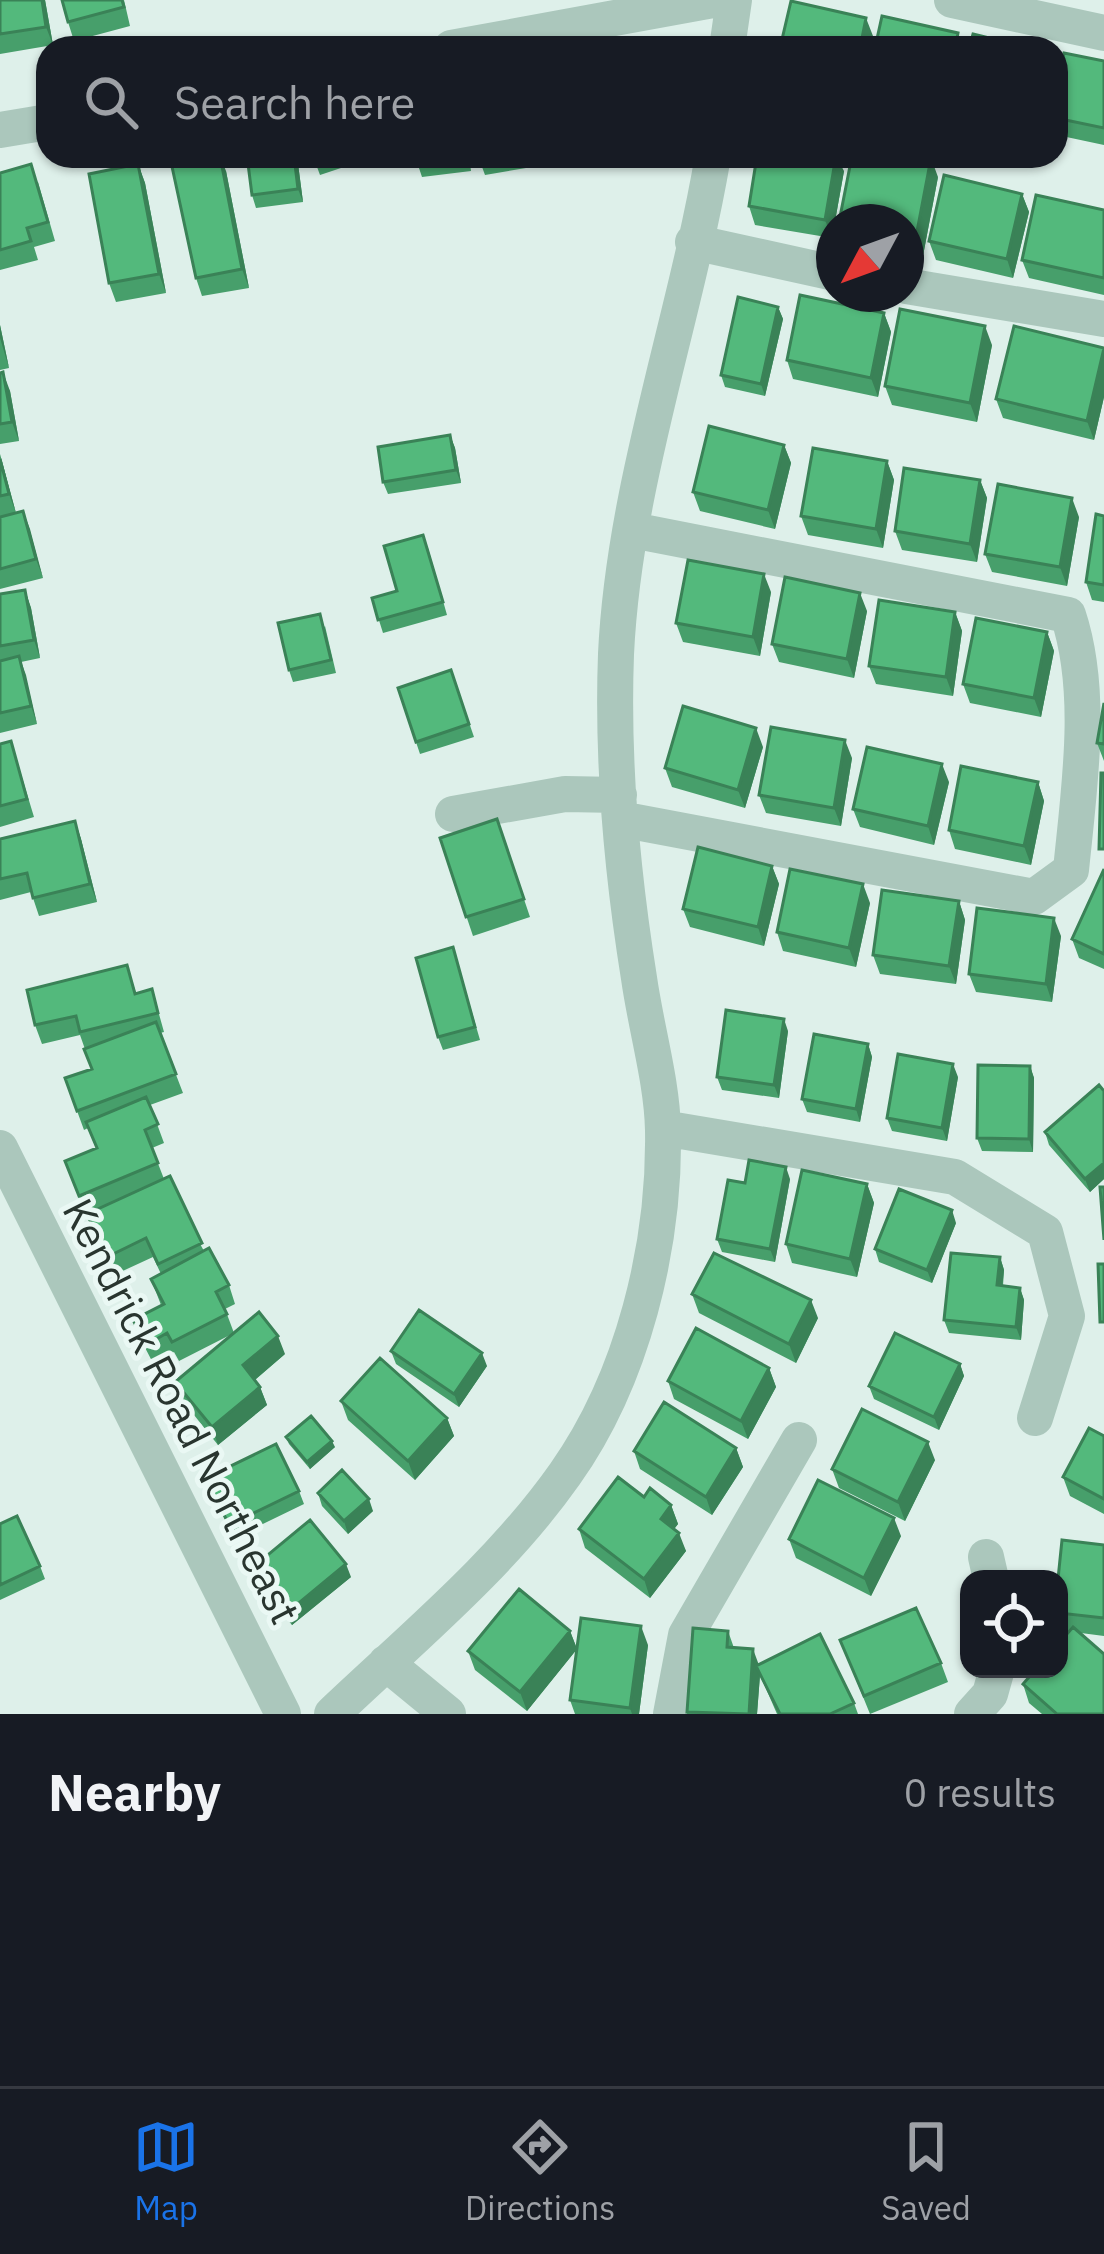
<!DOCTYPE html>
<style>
body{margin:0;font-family:"IBM Plex Sans",sans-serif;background:#242831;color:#f1f3f6}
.controls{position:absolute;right:36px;bottom:36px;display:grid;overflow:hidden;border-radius:24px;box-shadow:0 3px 9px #0004}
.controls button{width:108px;height:108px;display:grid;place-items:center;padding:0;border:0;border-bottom:3px solid #363941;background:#171b24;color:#f1f3f6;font:60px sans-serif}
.compass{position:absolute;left:816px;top:204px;width:108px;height:108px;border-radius:50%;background:#171b24;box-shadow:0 3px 9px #0004;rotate:229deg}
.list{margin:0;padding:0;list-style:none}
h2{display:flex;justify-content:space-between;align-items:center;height:156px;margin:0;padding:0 48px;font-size:51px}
h2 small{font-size:39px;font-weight:400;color:#9ea1a6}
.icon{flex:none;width:66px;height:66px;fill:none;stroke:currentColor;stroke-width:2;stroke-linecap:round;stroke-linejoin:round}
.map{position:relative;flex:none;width:1104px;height:1714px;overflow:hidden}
.search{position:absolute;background:#171b24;box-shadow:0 3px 9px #0004;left:36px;right:36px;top:36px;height:132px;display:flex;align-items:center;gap:30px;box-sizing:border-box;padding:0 42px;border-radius:36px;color:#9ea1a6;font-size:45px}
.sheet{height:372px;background:#171b24}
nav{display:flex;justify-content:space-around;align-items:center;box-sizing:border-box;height:168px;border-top:3px solid #363941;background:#171b24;font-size:33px;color:#9ea1a6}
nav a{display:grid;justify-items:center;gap:6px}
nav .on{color:#1a73e8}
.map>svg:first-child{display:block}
</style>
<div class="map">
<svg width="1104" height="1714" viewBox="0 0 1104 1714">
<rect width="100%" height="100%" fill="#def0ea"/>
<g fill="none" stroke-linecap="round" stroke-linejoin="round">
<path stroke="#abc7bc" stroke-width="36" d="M952 0 1104 33
M451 48 713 0
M727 48 734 0
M0 130 48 122
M693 242 834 273
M906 286 1104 319
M453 814 565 794 619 795
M620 819 1034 897 1071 870C1079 789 1094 693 1068 615L632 530
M663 1128 955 1177 1045 1232 1067 1316 1035 1418
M0 1148 283 1714
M986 1557 991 1579
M386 1663 448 1714
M332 1714C412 1638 501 1565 565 1474 633 1378 665 1246 663 1130 662 1081 646 1028 639 978 622 872 612 761 616 654 624 485 685 321 713 156
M671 1714 686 1635 799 1440
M972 1714 990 1694 997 1669"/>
</g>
<path fill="#479f6b" d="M0 0H45L53 45 0 54Z
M124 0 130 26 74 41 68 22Z
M1104 61V145L1057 135 1056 90Z
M247 156H297L303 202 256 208 252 195Z
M313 156H374V157L320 175Z
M415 156H469L471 171 422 177Z
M478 156H531L532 167 485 175Z
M138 164 145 183 166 293 116 302 109 283Z
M226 171 249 288 202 296 196 278Z
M844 171 832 238 755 225 749 206Z
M0 173 38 182 55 241 34 247 38 260 0 270Z
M938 177 922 261 906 258V222Z
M1022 194 1029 212 1013 278 936 260 929 241Z
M1104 210V295L1029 278 1022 260Z
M778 307 783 319 765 396 725 387 721 375Z
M884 313 891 332 878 397 793 379 787 360Z
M0 325 9 368 0 370Z
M992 345 977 422 892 405 885 386Z
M1104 348V397L1094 440 1003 418 996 399Z
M0 373 10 391 19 441 0 444Z
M450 435 455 448 461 483 388 494 383 482Z
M784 445 791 463 775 529 700 511 693 492Z
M0 454 16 513 0 517Z
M887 461 894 480 883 548 808 535 801 516Z
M980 480 987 498 977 562 902 550 895 531Z
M23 511 43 578 0 589V517Z
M1104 516V602L1092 600 1086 582Z
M1079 517 1067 586 992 572 985 554Z
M428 548 447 615 383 633 372 598 397 591Z
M25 590 31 608 40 658 21 662 37 724 0 733V594Z
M771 592 760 656 683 642 676 623Z
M867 611 854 678 779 662 772 644Z
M955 612 962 631 953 696 876 684 869 666Z
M325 626 336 673 293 682 289 670Z
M1047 632 1054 651 1041 717 970 703 963 684Z
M451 670 474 737 420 754 398 688Z
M1104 703V761L1097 743Z
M11 741 34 817 0 827V744Z
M763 747 745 808 672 787 665 768Z
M852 758 841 826 766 813 759 795Z
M949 782 934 845 860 827 853 809Z
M1038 782 1044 801 1031 865 955 849 949 830Z
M497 819 530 917 473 936 440 838Z
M75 821 81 839 97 902 39 916 31 892 0 900V839Z
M772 866 779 884 764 946 690 927 683 909Z
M1104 869V969L1079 958 1072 939Z
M959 901 965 920 956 984 880 974 873 955Z
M870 903 856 967 783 951 777 932Z
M1061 936 1052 1002 976 992 969 974Z
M453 947 480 1040 443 1050 438 1037Z
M127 965 136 993 152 989 164 1032 160 1033 183 1093 150 1105 164 1143 152 1148 164 1179 204 1251 229 1285 235 1304 225 1309 234 1333 179 1361 174 1352 153 1363 140 1338 133 1320 161 1305 151 1279 161 1274 153 1257 114 1275 87 1214 96 1210 86 1214 65 1161 96 1148 88 1128 84 1130 65 1078 92 1069 80 1035 42 1044 35 1025Z
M788 1031 779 1098 722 1090 717 1077Z
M868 1044 872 1057 860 1122 807 1112 802 1099Z
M1030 1066 1034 1078 1033 1152 982 1151 977 1138Z
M958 1077 947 1141 892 1131 887 1118Z
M1104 1091V1179L1090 1192 1049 1145 1045 1132Z
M790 1179 775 1262 722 1252 717 1239 745 1183Z
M867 1184 874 1203 857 1277 792 1263 786 1244Z
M956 1223 932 1283 879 1262 875 1249Z
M1000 1257 1004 1270 1003 1286 1020 1288 1024 1300 1021 1340 949 1333 944 1320Z
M692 1294 818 1318 796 1363 699 1313Z
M391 1351 487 1366 459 1407 396 1364Z
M285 1354 255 1380 260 1387 267 1405 218 1445 182 1400 175 1382Z
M960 1364 964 1376 939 1430 874 1399 869 1386Z
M769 1368 776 1387 748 1439 674 1399 668 1381Z
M341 1401 447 1418 454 1436 415 1480 348 1420Z
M1104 1436V1514L1070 1496 1063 1477Z
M286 1437 335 1447 310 1469 289 1444Z
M736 1448 743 1467 712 1515 640 1469 634 1451Z
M935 1460 905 1521 839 1488 832 1469Z
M206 1478 299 1491 304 1504 234 1538Z
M318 1493 373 1511 348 1534 322 1506Z
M644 1497 671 1505 678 1524 674 1529 686 1551 650 1598 585 1548 579 1529Z
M0 1524 40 1566 45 1579 0 1600Z
M901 1536 871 1596 796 1558 789 1539Z
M1104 1545V1636L1081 1633 1104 1714H1042L1029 1703 1023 1684 1068 1632 1061 1631 1059 1625V1579Z
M252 1568 351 1577 292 1625 256 1581Z
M570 1631 577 1649 527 1711 475 1670 468 1651Z
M728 1631 734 1648 759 1665 854 1703 858 1714H777L760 1675 757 1714H687V1712Z
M840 1640 941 1663 948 1682 870 1714Z
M648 1645 639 1714H575L570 1700Z"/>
<path fill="#3a8257" d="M42 0H45L53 45 46 27Z
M866 18 873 36 871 48H860Z
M958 33 964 48H955Z
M220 156 226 171 249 288 242 269Z
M294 156H297L303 202 298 189Z
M836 156 844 171 832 238 825 220Z
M931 158 938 177 922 261 915 242Z
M138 164 145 183 166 293 159 274Z
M1022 194 1029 212 1013 278 1007 259Z
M778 307 783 319 765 396 761 384Z
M884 313 891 332 878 397 871 378Z
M0 325 9 368 0 338Z
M985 326 992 345 977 422 970 403Z
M1104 350V397L1094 440 1087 421Z
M3 372 10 391 19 441 12 422Z
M450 435 455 448 461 483 456 470Z
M784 445 791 463 775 529 768 510Z
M0 454 16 513 9 494Z
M887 461 894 480 883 548 876 529Z
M980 480 987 498 977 562 970 544Z
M1072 498 1079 517 1067 586 1060 567Z
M23 511 30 529 43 578 36 559Z
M764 574 771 592 760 656 753 637Z
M25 590 31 608 40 658 34 640Z
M860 593 867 611 854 678 847 659Z
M955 612 962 631 953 696 946 677Z
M1047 632 1054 651 1041 717 1034 698Z
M19 656 26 675 37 724 31 706Z
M756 728 763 747 745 808 738 790Z
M845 740 852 758 841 826 834 808Z
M942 764 949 782 934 845 928 826Z
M1038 782 1044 801 1031 865 1024 846Z
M75 821 81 839 97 902 90 884Z
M772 866 779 884 764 946 758 927Z
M863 884 870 903 856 967 849 948Z
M959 901 965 920 956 984 949 966Z
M1054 918 1061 936 1052 1002 1046 984Z
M784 1019 788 1031 779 1098 774 1085Z
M868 1044 872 1057 860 1122 856 1109Z
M953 1064 958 1077 947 1141 942 1128Z
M1030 1066 1034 1078 1033 1152 1029 1139Z
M1104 1163V1179L1090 1192 1085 1179Z
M786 1167 790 1179 775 1262 770 1249Z
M867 1184 874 1203 857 1277 850 1259Z
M952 1210 956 1223 932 1283 927 1270Z
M1000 1257 1004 1270 1001 1298 997 1285Z
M1020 1288 1024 1300 1021 1340 1016 1327Z
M811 1300 818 1318 796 1363 789 1344Z
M278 1336 285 1354 250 1384 243 1365Z
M482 1353 487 1366 459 1407 454 1394Z
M960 1364 964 1376 939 1430 934 1417Z
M769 1368 776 1387 748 1439 741 1421Z
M260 1387 267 1405 218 1445 212 1427Z
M447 1418 454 1436 415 1480 408 1461Z
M332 1441 335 1447 310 1469 307 1462Z
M928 1442 935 1460 905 1521 898 1502Z
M736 1448 743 1467 712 1515 706 1497Z
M369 1499 373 1511 348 1534 344 1521Z
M671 1505 678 1524 668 1537 661 1519Z
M894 1518 901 1536 871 1596 864 1578Z
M679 1533 686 1551 650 1598 644 1579Z
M346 1564 351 1577 292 1625 288 1612Z
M641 1626 648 1645 639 1714H632L630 1708Z
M570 1631 577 1649 527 1711 520 1692Z
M753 1649 760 1668V1675L757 1714H749Z"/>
<path fill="#53b97c" stroke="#3a8257" stroke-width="3" d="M0 0H42L46 27 0 34Z
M62 0H122L124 7 68 22Z
M791 1 866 18 860 48H780Z
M882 16 958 33 955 48H875Z
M973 34 1030 48H969Z
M1064 53 1104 61V128L1056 118V90Z
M199 156H220L242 269 196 278 171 162Z
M247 156H294L298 189 252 195Z
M313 156H333L315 162Z
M757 156H836L825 220 749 206Z
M880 156H918L931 158 915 242 906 241V222H839L851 161 878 166Z
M31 164 48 222 27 228 31 241 0 250V173Z
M138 164 159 274 109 283 89 174Z
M944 175 1022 194 1007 259 929 241Z
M1036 195 1104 210V278L1022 260Z
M800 295 884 313 871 378 787 360Z
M738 297 778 307 761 384 721 375Z
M900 309 985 326 970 403 885 386Z
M1014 326 1104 348 1087 421 996 399Z
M3 372 12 422 0 424V373Z
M709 426 784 445 768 510 693 492Z
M450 435 456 470 383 482 378 447Z
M813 448 887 461 876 529 801 516Z
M0 459 9 494 0 496Z
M904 468 980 480 970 544 895 531Z
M998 484 1072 498 1060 567 985 554Z
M23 511 36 559 0 569V517Z
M1096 514 1104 516V585L1086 582Z
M423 535 443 602 378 620 372 598 397 591 384 546Z
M688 560 764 574 753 637 676 623Z
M785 577 860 593 847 659 772 644Z
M25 590 34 640 0 646V594Z
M879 600 955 612 946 677 869 666Z
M320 614 331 660 289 670 278 623Z
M976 618 1047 632 1034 698 963 684Z
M19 656 31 706 0 713V661Z
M451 670 469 724 416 742 398 688Z
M1104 703V744L1097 743Z
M683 706 756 728 738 790 665 768Z
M771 727 845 740 834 808 759 795Z
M11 741 27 799 0 806V744Z
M867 747 942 764 928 826 853 809Z
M961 766 1038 782 1024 846 949 830Z
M1101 773H1104V849H1099Z
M497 819 524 899 466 917 440 838Z
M75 821 90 884 33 898 27 873 0 879V839Z
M698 847 772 866 758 927 683 909Z
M790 869 863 884 849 948 777 932Z
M1104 869V954L1072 939Z
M882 890 959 901 949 966 873 955Z
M977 908 1054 918 1046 984 969 974Z
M453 947 475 1027 438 1037 416 958Z
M127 965 135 994 152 989 158 1013 80 1032 76 1016 35 1025 27 990Z
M726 1010 784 1019 774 1085 717 1077Z
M156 1022 176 1074 77 1111 65 1078 92 1069 84 1049Z
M814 1034 868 1044 856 1109 802 1099Z
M898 1054 953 1064 942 1128 887 1118Z
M978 1065 1030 1066 1029 1139 977 1138Z
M1099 1085 1104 1091V1163L1085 1179 1045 1132Z
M146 1097 158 1124 145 1130 158 1163 79 1196 65 1161 97 1148 86 1122Z
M749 1160 786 1167 770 1249 717 1239 728 1180 745 1183Z
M802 1170 867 1184 850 1259 786 1244Z
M170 1176 202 1243 158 1264 146 1238 107 1257 87 1214Z
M1100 1187H1104V1240Z
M899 1189 952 1210 927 1270 875 1249Z
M209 1248 229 1285 216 1292 227 1314 172 1342 167 1333 146 1345 133 1320 164 1304 151 1279Z
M714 1253 811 1300 789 1344 692 1294Z
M951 1253 1000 1257 997 1285 1020 1288 1016 1327 944 1320Z
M1098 1264H1104V1322H1100Z
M419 1310 482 1353 454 1394 391 1351Z
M259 1312 278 1336 243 1365 260 1387 212 1427 175 1382Z
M696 1328 769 1368 741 1421 668 1381Z
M895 1333 960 1364 934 1417 869 1386Z
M380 1358 447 1418 408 1461 341 1401Z
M664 1402 736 1448 706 1497 634 1451Z
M862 1409 928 1442 898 1502 832 1469Z
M311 1416 332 1441 307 1462 286 1437Z
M1089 1428 1104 1436V1499L1063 1477Z
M276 1444 299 1491 229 1525 206 1478Z
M342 1470 369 1499 344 1521 318 1493Z
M618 1477 644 1497 650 1488 671 1505 661 1519 679 1533 644 1579 579 1529Z
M818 1480 894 1518 864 1578 789 1539Z
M17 1516 40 1566 0 1585V1524Z
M310 1520 346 1564 288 1612 252 1568Z
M1062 1540 1104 1545V1618L1059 1613 1058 1579Z
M519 1589 570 1631 520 1692 468 1651Z
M916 1608 941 1663 864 1696 840 1640Z
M581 1618 641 1626 630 1708 570 1700Z
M1073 1627 1104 1654V1714H1057L1023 1684 1036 1669H1059V1643Z
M693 1628 728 1631 727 1647 753 1649 749 1714 687 1712Z
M820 1634 854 1703 830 1714H780L756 1666Z"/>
<g text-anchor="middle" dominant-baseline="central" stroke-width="10" stroke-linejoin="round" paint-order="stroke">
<g font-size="42" fill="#29352f" stroke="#eaf8f4">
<text transform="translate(182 1411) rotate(63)">Kendrick Road Northeast</text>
</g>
</g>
</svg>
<div class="controls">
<button><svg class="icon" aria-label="locate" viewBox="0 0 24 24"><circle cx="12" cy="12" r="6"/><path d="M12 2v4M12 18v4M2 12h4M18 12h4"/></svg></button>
</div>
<svg class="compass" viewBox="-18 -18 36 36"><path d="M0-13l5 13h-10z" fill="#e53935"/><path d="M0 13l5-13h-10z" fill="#9ea1a6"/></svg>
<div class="search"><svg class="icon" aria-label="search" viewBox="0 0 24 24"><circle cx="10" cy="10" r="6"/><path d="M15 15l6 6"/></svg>Search here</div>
</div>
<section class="sheet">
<h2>Nearby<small>0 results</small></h2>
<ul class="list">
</ul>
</section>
<nav>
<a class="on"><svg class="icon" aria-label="map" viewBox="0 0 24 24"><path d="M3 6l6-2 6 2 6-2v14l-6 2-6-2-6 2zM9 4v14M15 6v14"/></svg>Map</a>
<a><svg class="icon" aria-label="directions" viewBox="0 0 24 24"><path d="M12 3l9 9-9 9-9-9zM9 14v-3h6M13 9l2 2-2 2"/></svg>Directions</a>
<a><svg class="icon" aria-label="saved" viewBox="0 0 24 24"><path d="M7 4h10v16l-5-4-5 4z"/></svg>Saved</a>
</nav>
